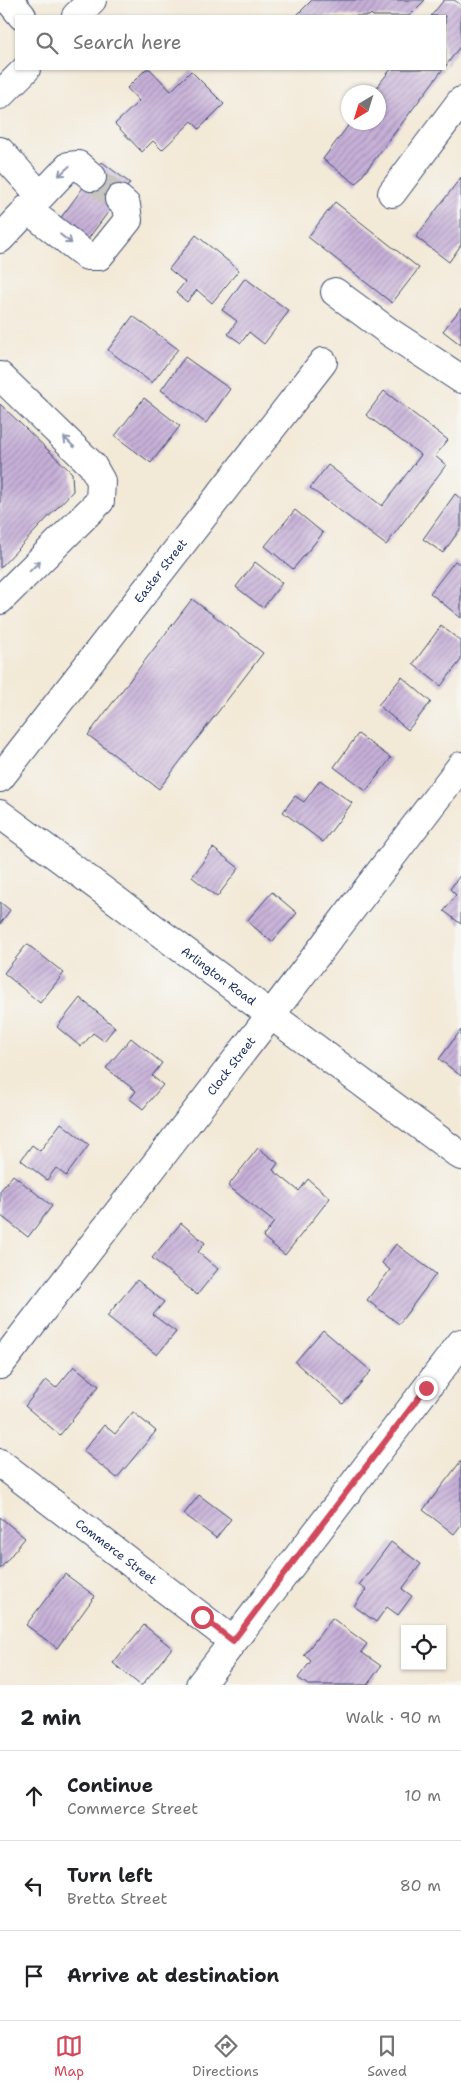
<!DOCTYPE html>
<meta charset="utf-8">
<style>
body{margin:0;font-family:"Shantell Sans",sans-serif;background:#f6f6f6;color:#202124}
.controls{position:absolute;right:15px;bottom:15px;display:grid;overflow:hidden;border-radius:0px;box-shadow:0 1px 4px #0004}
.controls button{width:45px;height:45px;display:grid;place-items:center;padding:0;border:0;border-bottom:1px solid #e0e0e0;background:#fff;color:#202124;font:25px sans-serif}
.compass{position:absolute;left:341px;top:85px;width:45px;height:45px;border-radius:50%;background:#fff;box-shadow:0 1px 4px #0004;rotate:218deg}
.stop{position:absolute;width:15px;height:15px;margin:-11px;border:4px solid #d1495b;border-radius:50%;background:#fff}
.stop.end{background:#d1495b;border-color:#fff;box-shadow:0 1px 5px #0008}
.list{margin:0;padding:0;list-style:none}
h2{display:flex;justify-content:space-between;align-items:center;height:65px;margin:0;padding:0 20px;font-size:21px}
h2 small{font-size:16px;font-weight:400;color:#757577}
.list li{display:grid;grid-template-columns:32px 1fr auto;gap:15px;align-items:center;box-sizing:border-box;height:90px;padding:0 20px;border-top:1px solid #e0e0e0}
.list b{display:block;font-size:19px;white-space:nowrap}
.list p{margin:0;font-size:16px;white-space:nowrap;color:#757577}
.list em{font-size:16px;font-style:normal;color:#757577}
.icon{flex:none;width:28px;height:28px;fill:none;stroke:currentColor;stroke-width:2;stroke-linecap:round;stroke-linejoin:round}
.map{position:relative;flex:none;width:461px;height:1685px;overflow:hidden}
.search{position:absolute;background:#fff;box-shadow:0 1px 4px #0004;left:15px;right:15px;top:15px;height:55px;display:flex;align-items:center;gap:12px;box-sizing:border-box;padding:0 18px;border-radius:0px;color:#757577;font-size:19px}
.sheet{height:335px;background:#fff}
nav{display:flex;justify-content:space-around;align-items:center;box-sizing:border-box;height:70px;border-top:1px solid #e0e0e0;background:#fff;font-size:14px;color:#757577}
nav a{display:grid;justify-items:center;gap:2px}
nav .on{color:#d1495b}
.map>svg:first-child{display:block}
</style>
<div class="map">
<svg width="461" height="1685" viewBox="0 0 461 1685">
<defs>
<pattern id="building-hatch" width="6" height="6" patternUnits="userSpaceOnUse" patternTransform="scale(1.25)"><rect width="6" height="6" fill="#c7b0d8"/><path d="M-1 1l2-2M0 6l6-6M5 7l2-2" fill="none" stroke="#a190b2"/></pattern>
</defs>
<rect width="100%" height="100%" fill="#f6f6f2"/>
<filter id="ink" filterUnits="userSpaceOnUse"><feTurbulence type="fractalNoise" baseFrequency=".02" numOctaves="2"/><feDisplacementMap in="SourceGraphic" scale="10" xChannelSelector="R" yChannelSelector="G"/><feConvolveMatrix kernelMatrix="1 2 1 2 8 2 1 2 1" color-interpolation-filters="sRGB"/></filter>
<filter id="wash" filterUnits="userSpaceOnUse"><feTurbulence type="fractalNoise" baseFrequency=".0096" numOctaves="4" result="noise"/><feDisplacementMap in="SourceGraphic" scale="20" xChannelSelector="R" yChannelSelector="G"/><feGaussianBlur stdDeviation="1.12" result="paint"/><feColorMatrix in="noise" values="0 0 0 0 0 0 0 0 0 0 0 0 0 0 0 0 0 1.4 0 .05"/><feComposite in="paint" operator="in"/></filter>
<g filter="url(#wash)">
<rect width="100%" height="100%" fill="#f3e9d7"/>
<g id="blocks">
<path fill="url(#building-hatch)" d="M312 0H425L409 16H373L371 14 369 16H296Z
M444 0H454L461 5V45L445 67V16H431Z
M146 69H150L171 91 191 71 224 104 199 129 192 121 162 150 153 141 142 152 115 124 139 101 127 88Z
M391 69H443L356 184 323 159 351 122H378V92H373Z
M102 162 130 183 85 243 57 223Z
M461 177V245L449 262 416 237Z
M335 202 419 268 392 303 308 237Z
M196 235 239 270 212 303 197 290 187 302 176 293 185 282 169 269Z
M245 278 289 311 264 344 249 332 241 343 228 334 237 321 222 310Z
M461 308V345L443 331Z
M133 316 178 349 152 383 108 350Z
M185 357 230 389 206 423 161 390Z
M384 391 448 440 435 456 446 465 386 545 310 488 328 465 382 506 421 455 366 415Z
M144 398 180 426 151 463 115 436Z
M0 404 72 473 73 491 0 568Z
M455 494 461 499V528L443 553 423 539Z
M295 510 323 533 293 569 265 546Z
M455 561 461 565V618L430 593Z
M255 562 282 583 263 608 236 587Z
M192 599 263 653 159 789 88 735Z
M441 626 461 641V660L441 686 413 664Z
M402 677 431 702 408 730 378 705Z
M358 734 391 758 366 791 334 767Z
M320 780 352 803 323 842 283 812 295 796 304 802Z
M213 848 239 868 217 897 192 877Z
M461 874V924L444 911 456 895 450 889Z
M272 892 297 913 272 942 247 921Z
M0 902 10 910 0 924Z
M27 944 64 973 40 1003 4 973Z
M80 998 115 1027 104 1041 93 1033 81 1047 57 1027Z
M461 1030V1076L439 1059Z
M131 1038 162 1063 152 1076 163 1085 143 1109 130 1099 136 1091 106 1068Z
M61 1123 89 1145 66 1176 56 1168 47 1180 21 1160 32 1145 40 1151Z
M258 1148 278 1163 273 1170 299 1191 308 1179 330 1198 285 1255 263 1237 274 1222 228 1186Z
M13 1175 52 1206 28 1237 0 1215V1191Z
M181 1223 205 1243 198 1252 218 1269 197 1295 152 1258Z
M396 1244 436 1274 399 1324 367 1300 390 1270 382 1263Z
M137 1280 164 1302 153 1315 176 1332 157 1355 107 1316Z
M323 1330 371 1371 343 1404 295 1362Z
M74 1366 99 1386 60 1435 25 1406 46 1380 56 1388Z
M133 1412 156 1431 117 1478 83 1451 104 1425 115 1434Z
M461 1461V1525L454 1534 423 1510Z
M199 1495 231 1519 216 1538 184 1514Z
M0 1517 25 1538 0 1569Z
M391 1542 421 1564 402 1589 412 1596 398 1615 387 1607 376 1622 354 1606 366 1590 359 1585Z
M65 1574 95 1596 57 1648 26 1625Z
M332 1618 367 1644 361 1652 381 1666 367 1685H308L298 1678 311 1661 304 1655Z
M144 1625 172 1648 142 1685H140L113 1663Z"/>
</g>
</g>
<g filter="url(#ink)">
<use href="#blocks" fill-opacity="0" stroke="#3b4b70" stroke-width="1"/>
<g fill="none" stroke-linecap="round" stroke-linejoin="round">
<path stroke="#c8c4bf" stroke-width="28" stroke-dasharray="28 14" stroke-linecap="butt" d="M92 177 119 199"/>
<g stroke="#3b4b70" stroke-width="30">
<g id="minor">
<path d="M9 0 22 16"/>
<path d="M0 151 40 195"/>
<path d="M392 193 461 101"/>
<path d="M27 209 87 256H99L128 220 126 205 119 199"/>
<path d="M0 239 69 166 78 165 92 177"/>
<path d="M335 292 388 331 461 379"/>
<path d="M0 376 92 465 101 481 100 501 0 600"/>
<path id="s1" d="M0 778 323 362"/>
<path id="s2" d="M0 814 461 1156"/>
<path id="s3" d="M0 1365 270 1016 461 766"/>
<path id="s4" d="M0 1463 233 1641"/>
<path d="M200 1685 461 1343"/>
</g>
</g>
<g stroke="#3b4b70" stroke-width="30">
<path id="major" d="M76 16 92 0
M0 95 26 69"/>
</g>
<use href="#minor" stroke="#fff" stroke-width="28"/>
<use href="#major" stroke="#fff" stroke-width="28"/>
</g>
<defs><path id="oneway-shaft" d="M-6 0H5M1.5-3L5.5 0L1.5 3" fill="none" stroke-width="1.6" stroke-linecap="round" stroke-linejoin="round" transform="scale(1.25)"/></defs>
<g stroke="#8d97ae">
<use href="#oneway-shaft" transform="translate(64 171) rotate(138)"/>
<use href="#oneway-shaft" transform="translate(66 239) rotate(38)"/>
<use href="#oneway-shaft" transform="translate(69 442) rotate(-136)"/>
<use href="#oneway-shaft" transform="translate(35 566) rotate(-45)"/>
</g>
</g>
<g fill="none" stroke-linecap="round" stroke-linejoin="round" filter="url(#ink)">
<path stroke="#d1495b" stroke-width="6" d="M202 1617 233 1641 426 1388"/>
</g>
<g text-anchor="middle" dominant-baseline="central" stroke-width="4" stroke-linejoin="round" paint-order="stroke">
<g font-size="12" fill="#1b2f5e" stroke="#f6f6f2">
<text stroke="none"><textPath href="#s1" startOffset="262">Easter Street</textPath></text>
<text stroke="none"><textPath href="#s2" startOffset="272">Arlington Road</textPath></text>
<text stroke="none"><textPath href="#s3" startOffset="378">Clock Street</textPath></text>
<text stroke="none"><textPath href="#s4" startOffset="146">Commerce Street</textPath></text>
</g>
</g>
</svg>
<div class="controls">
<button><svg class="icon" aria-label="locate" viewBox="0 0 24 24"><circle cx="12" cy="12" r="6"/><path d="M12 2v4M12 18v4M2 12h4M18 12h4"/></svg></button>
</div>
<svg class="compass" viewBox="-18 -18 36 36"><path d="M0-13l5 13h-10z" fill="#e53935"/><path d="M0 13l5-13h-10z" fill="#757577"/></svg>
<div class="stop" style="left:202px;top:1617px"></div>
<div class="stop end" style="left:426px;top:1388px"></div>
<div class="search"><svg class="icon" aria-label="search" viewBox="0 0 24 24"><circle cx="10" cy="10" r="6"/><path d="M15 15l6 6"/></svg>Search here</div>
</div>
<section class="sheet">
<h2>2 min<small>Walk · 90 m</small></h2>
<ul class="list">
<li><svg class="icon" aria-label="ahead" viewBox="0 0 24 24"><path d="M12 20V5M6 11l6-6 6 6"/></svg><div><b>Continue</b><p>Commerce Street</p></div><em>10 m</em></li>
<li><svg class="icon" aria-label="left" viewBox="0 0 24 24"><path d="M17 20v-9H6M10 6l-5 5 5 5"/></svg><div><b>Turn left</b><p>Bretta Street</p></div><em>80 m</em></li>
<li><svg class="icon" aria-label="arrive" viewBox="0 0 24 24"><path d="M6 21V4h12l-3 4 3 4H6"/></svg><div><b>Arrive at destination</b></div></li>
</ul>
</section>
<nav>
<a class="on"><svg class="icon" aria-label="map" viewBox="0 0 24 24"><path d="M3 6l6-2 6 2 6-2v14l-6 2-6-2-6 2zM9 4v14M15 6v14"/></svg>Map</a>
<a><svg class="icon" aria-label="directions" viewBox="0 0 24 24"><path d="M12 3l9 9-9 9-9-9zM9 14v-3h6M13 9l2 2-2 2"/></svg>Directions</a>
<a><svg class="icon" aria-label="saved" viewBox="0 0 24 24"><path d="M7 4h10v16l-5-4-5 4z"/></svg>Saved</a>
</nav>
